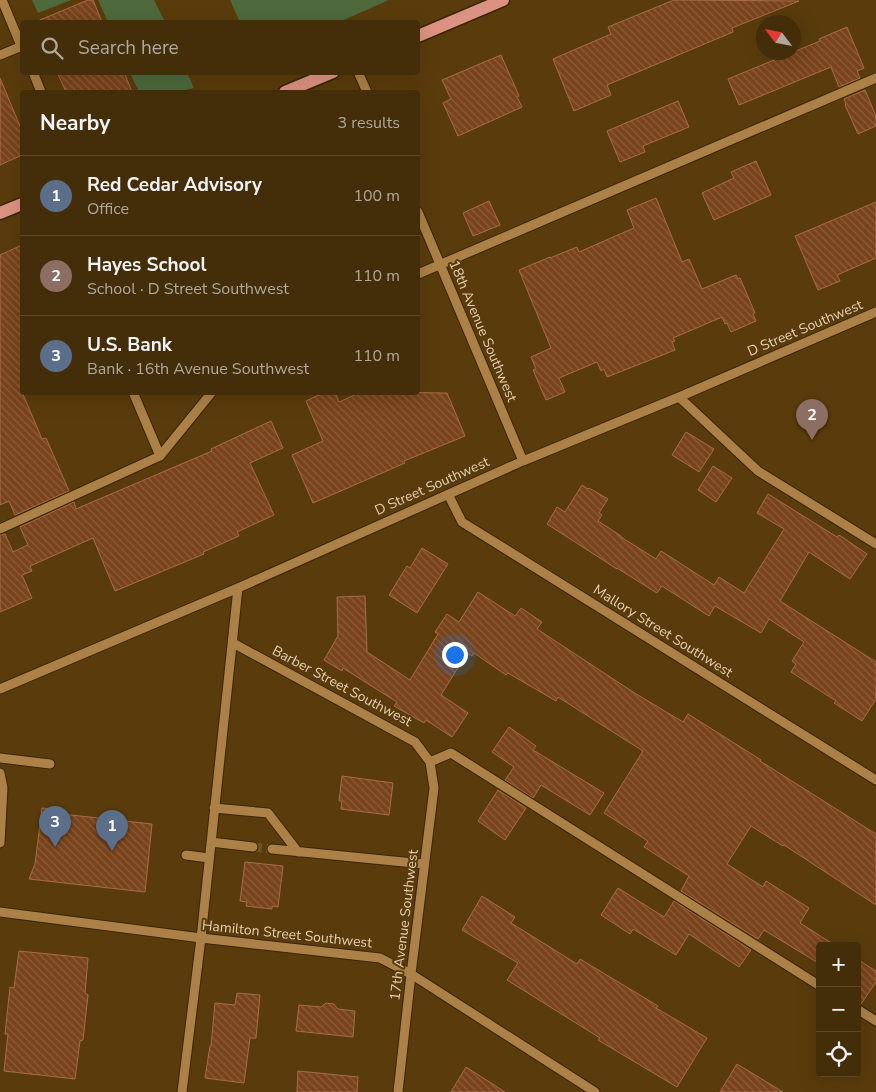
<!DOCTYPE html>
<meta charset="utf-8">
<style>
body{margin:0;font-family:"Nunito Sans",sans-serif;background:#4e3917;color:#f1f3f6}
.controls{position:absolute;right:15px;bottom:15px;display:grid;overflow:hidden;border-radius:5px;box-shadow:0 5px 20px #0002}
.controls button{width:45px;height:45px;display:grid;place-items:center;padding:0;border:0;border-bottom:1px solid #5c492a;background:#442d09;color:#f1f3f6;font:25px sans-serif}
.compass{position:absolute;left:756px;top:15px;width:45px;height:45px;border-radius:50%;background:#442d09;box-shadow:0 5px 20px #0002;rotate:302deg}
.you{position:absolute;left:454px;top:654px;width:18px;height:18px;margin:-12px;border:4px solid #fff;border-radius:50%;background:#1a73e8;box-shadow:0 0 0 8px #1a73e833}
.badge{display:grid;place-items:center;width:32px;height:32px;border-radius:50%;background:#86bbfb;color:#fff;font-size:16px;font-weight:700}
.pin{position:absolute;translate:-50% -41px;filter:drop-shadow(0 1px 2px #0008)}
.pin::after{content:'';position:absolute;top:26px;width:18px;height:15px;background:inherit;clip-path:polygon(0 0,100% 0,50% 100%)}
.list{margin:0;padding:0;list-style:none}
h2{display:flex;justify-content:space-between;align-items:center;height:65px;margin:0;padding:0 20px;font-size:21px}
h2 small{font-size:16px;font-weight:400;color:#afa89c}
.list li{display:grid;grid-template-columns:32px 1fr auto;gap:15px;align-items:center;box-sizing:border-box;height:80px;padding:0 20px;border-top:1px solid #5c492a}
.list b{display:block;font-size:19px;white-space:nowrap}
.list p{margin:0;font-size:16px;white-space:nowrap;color:#afa89c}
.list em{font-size:16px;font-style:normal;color:#afa89c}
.icon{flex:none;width:28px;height:28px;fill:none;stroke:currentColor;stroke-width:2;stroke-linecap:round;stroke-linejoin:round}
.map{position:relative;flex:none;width:876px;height:1092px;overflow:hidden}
.search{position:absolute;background:#442d09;box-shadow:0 5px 20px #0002;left:20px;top:20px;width:400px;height:55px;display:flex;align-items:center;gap:12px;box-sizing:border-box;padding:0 18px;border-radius:5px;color:#afa89c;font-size:19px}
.panel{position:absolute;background:#442d09;box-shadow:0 5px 20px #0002;left:20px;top:90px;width:400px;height:305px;border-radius:5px}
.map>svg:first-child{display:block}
</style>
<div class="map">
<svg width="876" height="1092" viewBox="0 0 876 1092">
<defs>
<pattern id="building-back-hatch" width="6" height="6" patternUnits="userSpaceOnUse" patternTransform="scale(1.25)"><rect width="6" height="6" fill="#79431b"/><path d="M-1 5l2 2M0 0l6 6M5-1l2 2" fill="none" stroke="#8c5d3a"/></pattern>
</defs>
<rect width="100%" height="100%" fill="#5a3c0c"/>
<path fill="#4e693c" d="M32 0H71L38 13Z
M98 0H154L165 22H108Z
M230 0H389L339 22H240Z
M130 73H187L194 88 177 92H139Z"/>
<path fill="url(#building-back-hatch)" stroke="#a76d46" d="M88 0H93L102 22H35Z
M674 0 799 1 732 28 733 32 607 85 611 95 574 111 553 59 611 34 608 27Z
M847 27 864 68 857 71 860 78 839 87 831 67 739 105 728 79 820 41 819 39Z
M501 55 519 96 517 97 522 107 458 136 443 103 451 99 442 80Z
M57 72H124L132 92H66Z
M0 78 22 131V155L0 165Z
M865 90 876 116V126L858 134 845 105 846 104 844 99Z
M678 101 689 127 643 146 645 152 620 162 607 131Z
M756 161 771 195 714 220 702 193 734 178 731 172Z
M656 198 682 262 689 259 702 289 736 275 738 279 740 278 755 313 753 314 756 321 731 332 727 323 725 324 722 317 673 338 675 341 672 342 675 350 607 377 604 369 601 371 597 362 559 378 565 392 546 400 533 370 536 369 531 357 551 348 519 270 550 257V258L577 247 579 252 634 228 627 210Z
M489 201 500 225 473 236 463 213Z
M876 202V258L837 275 840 281 818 290 795 236Z
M22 245V392L42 439 46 438 69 491 15 515 9 501 0 505V255Z
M325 392H335L339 402 361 392 447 393 465 436 404 461 405 463 313 503 292 455 323 441 306 401Z
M271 421 283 448 250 463 274 515 237 532 239 536 203 552 204 554 115 591 93 538 30 566 32 571 22 575 32 598 0 612V535L5 534 13 552 28 545 20 527 74 502 76 509 212 451 211 449Z
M686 432 714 449 699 472 672 455Z
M713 466 732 478 716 502 698 490Z
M582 485 588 489 589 488 608 499 599 513 602 515 598 521 621 536V537L656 559 661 551 714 585 719 577 744 593 784 529 757 513 768 494 837 537 839 535 867 554 850 579 809 552 780 601 876 662V699L862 721 834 703 836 701 791 672 796 664 792 661 804 642 769 619 761 633 715 606 709 616 662 586 657 593 617 568V569L547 524 557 507 565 512Z
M422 548 448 564 417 613 389 595 407 566 410 568Z
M478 592 515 616 521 608 542 622 537 629 633 692 683 722 688 714 761 760 760 761 876 834V905L784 845 783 846 751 826 727 864 763 887 766 881 809 908 800 923 836 946H820V964L764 930 758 939 681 891 689 876 644 847 648 841 604 813 643 751 558 697 556 701 508 673 506 675 474 653 472 656 467 653 441 695 468 713 452 737 426 720 424 723 394 706 397 702 343 668 342 671 324 660 338 636 337 597 365 596 367 652 410 680 438 634 435 632 447 614 459 622Z
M509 727 536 746 533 750 604 793 590 815 541 785 533 798 505 780 514 767 492 752Z
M342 776 393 783 389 815 341 809 342 801H339Z
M498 790 526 808 505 840 478 821Z
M42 808 63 810 62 814 152 824 145 892 29 879 35 864Z
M245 862 283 866 278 907 272 906V909L246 906 247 902 240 901Z
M618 888 664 917 674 901 751 950 739 967 689 934 676 955 633 929 630 934 601 915Z
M482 896 515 917 511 923 577 964 580 959 658 1006 656 1008 707 1038 677 1087 598 1040 600 1038 507 980 518 963 462 930Z
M19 951 88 958 85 993 88 995 83 1040 80 1041 75 1079 4 1071 8 1034H5L10 987 14 988Z
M857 959 876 971V982L861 1004 857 1003Z
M237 993 260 995 256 1038H250L244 1083 205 1078 210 1046H211L215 1003 235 1005Z
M326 1003 334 1004 338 1009 355 1011 353 1037 296 1031 299 1005 321 1007Z
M737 1064 783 1092H720Z
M466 1067 505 1092H451Z
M298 1071 358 1077 357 1092H297Z"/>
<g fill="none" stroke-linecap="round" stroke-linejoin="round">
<path stroke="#6f5225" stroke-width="9" stroke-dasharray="9 4.5" stroke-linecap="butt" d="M253 847 272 849"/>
<g stroke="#392404" stroke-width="11">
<path id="minor" d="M2 0 22 48
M0 55 22 46
M33 72 41 92
M358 72 367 92
M418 212 523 461
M418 274 876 78
M133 392 160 456
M679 397 758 471 876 544
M448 494 462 522 876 780
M0 529 160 456 212 392
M233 643 415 742 430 762 434 788 411 974 398 1092
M0 689 238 588 523 461 679 397 876 312
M0 758 50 764
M430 762 451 753 820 986
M0 773 3 788 0 843
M214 808 268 813 298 852
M211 842 253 847
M272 849 424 864
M186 855 209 858
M0 912 201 938 380 958 411 974 595 1092
M857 1009 876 1021
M182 1092 201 938 238 588"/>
</g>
<g stroke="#392404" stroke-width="15">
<path id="major" d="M418 36 503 0
M285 92 333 72
M0 213 22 204"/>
</g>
<use href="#minor" stroke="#ab8147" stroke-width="9"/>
<use href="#major" stroke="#dc9281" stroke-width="12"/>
</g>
<g text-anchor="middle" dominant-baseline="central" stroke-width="4" stroke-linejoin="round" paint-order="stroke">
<g font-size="14" fill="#e6d0b3" stroke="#5a3c0c">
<text transform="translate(805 328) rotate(-23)">D Street Southwest</text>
<text transform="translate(483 331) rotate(67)">18th Avenue Southwest</text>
<text transform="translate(432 486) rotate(-24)">D Street Southwest</text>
<text transform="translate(663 631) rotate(32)">Mallory Street Southwest</text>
<text transform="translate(342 686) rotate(28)">Barber Street Southwest</text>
<text transform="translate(404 925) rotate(-83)">17th Avenue Southwest</text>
<text transform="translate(287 934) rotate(6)">Hamilton Street Southwest</text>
</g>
</g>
</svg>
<div class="controls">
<button>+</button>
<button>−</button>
<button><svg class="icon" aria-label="locate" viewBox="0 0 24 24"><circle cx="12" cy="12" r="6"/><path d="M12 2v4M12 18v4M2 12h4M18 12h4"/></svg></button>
</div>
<svg class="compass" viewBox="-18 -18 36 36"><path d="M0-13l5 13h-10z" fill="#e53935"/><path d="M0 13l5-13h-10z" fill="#afa89c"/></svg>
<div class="you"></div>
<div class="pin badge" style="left:112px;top:851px;background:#5c6f8a">1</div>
<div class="pin badge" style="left:812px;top:440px;background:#8d6e63">2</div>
<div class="pin badge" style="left:55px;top:847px;background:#5c6f8a">3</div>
<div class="search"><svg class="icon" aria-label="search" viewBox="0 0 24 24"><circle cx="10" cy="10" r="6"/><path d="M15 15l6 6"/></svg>Search here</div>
<section class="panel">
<h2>Nearby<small>3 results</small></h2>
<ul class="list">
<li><span class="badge" style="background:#5c6f8a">1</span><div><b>Red Cedar Advisory</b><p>Office</p></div><em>100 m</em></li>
<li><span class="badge" style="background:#8d6e63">2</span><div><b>Hayes School</b><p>School · D Street Southwest</p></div><em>110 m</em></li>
<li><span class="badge" style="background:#5c6f8a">3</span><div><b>U.S. Bank</b><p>Bank · 16th Avenue Southwest</p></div><em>110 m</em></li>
</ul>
</section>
</div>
